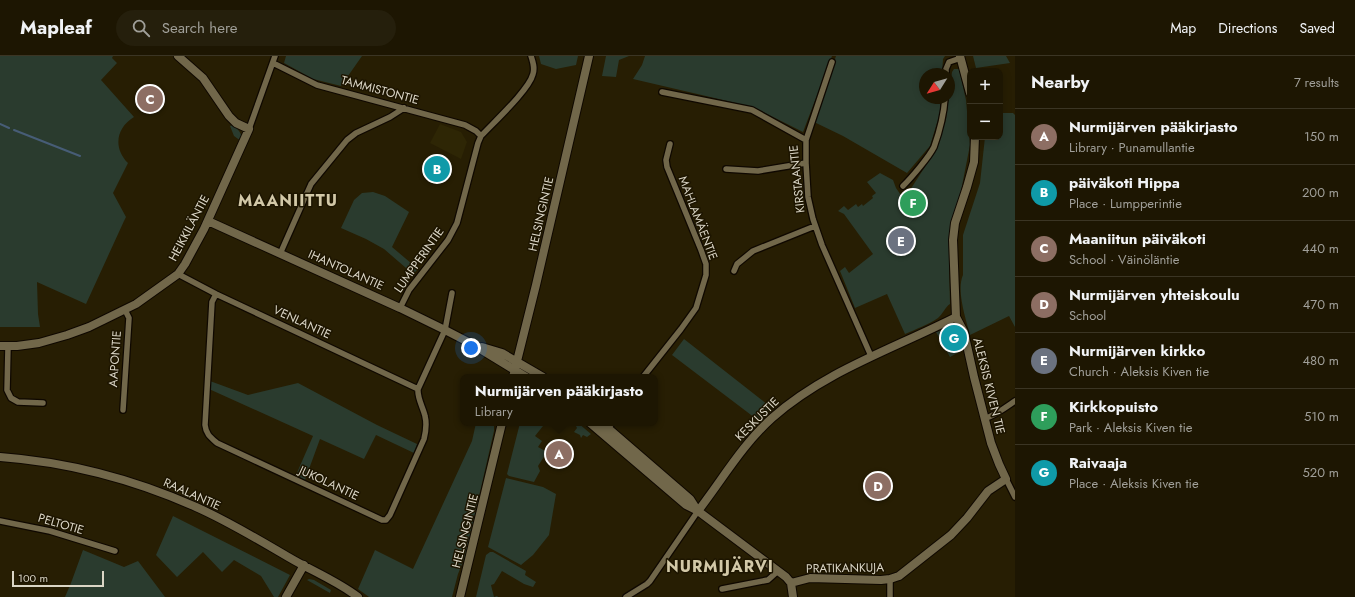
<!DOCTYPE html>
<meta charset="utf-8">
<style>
body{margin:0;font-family:Jost,sans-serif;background:#251f0c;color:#f1f3f6}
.controls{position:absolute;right:12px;top:12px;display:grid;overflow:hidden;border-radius:8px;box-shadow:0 2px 10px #0003}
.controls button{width:36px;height:36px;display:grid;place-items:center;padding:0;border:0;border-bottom:1px solid #3b3524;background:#1d1602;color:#f1f3f6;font:20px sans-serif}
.compass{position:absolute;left:919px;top:12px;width:36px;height:36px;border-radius:50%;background:#1d1602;box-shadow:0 2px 10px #0003;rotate:233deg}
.scale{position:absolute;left:12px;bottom:10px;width:92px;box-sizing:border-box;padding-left:4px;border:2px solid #dad5c5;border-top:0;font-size:11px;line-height:14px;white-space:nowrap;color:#dad5c5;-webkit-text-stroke:3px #1d1500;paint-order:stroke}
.you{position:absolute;left:471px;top:292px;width:14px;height:14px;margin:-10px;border:3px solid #fff;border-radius:50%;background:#1a73e8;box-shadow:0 0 0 6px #1a73e833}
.badge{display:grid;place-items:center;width:26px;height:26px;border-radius:50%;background:#db2777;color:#fff;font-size:13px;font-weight:700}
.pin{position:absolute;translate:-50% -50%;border:2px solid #fff;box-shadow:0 1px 4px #0006}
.popup{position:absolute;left:460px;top:318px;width:198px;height:52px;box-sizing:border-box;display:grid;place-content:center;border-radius:8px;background:#1d1602;filter:drop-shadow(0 1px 3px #0005);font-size:13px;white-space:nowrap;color:#a09f99}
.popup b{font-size:15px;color:#f1f3f6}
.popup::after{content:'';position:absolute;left:50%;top:100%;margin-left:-8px;border:8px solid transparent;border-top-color:#1d1602}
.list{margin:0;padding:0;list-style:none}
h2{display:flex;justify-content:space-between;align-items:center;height:52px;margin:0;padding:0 16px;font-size:17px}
h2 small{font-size:13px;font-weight:400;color:#a09f99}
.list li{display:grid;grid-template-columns:26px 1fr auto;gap:12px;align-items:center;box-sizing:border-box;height:56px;padding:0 16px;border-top:1px solid #3b3524}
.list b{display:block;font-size:15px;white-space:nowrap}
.list p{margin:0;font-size:13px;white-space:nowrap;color:#a09f99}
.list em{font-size:13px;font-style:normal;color:#a09f99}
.icon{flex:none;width:22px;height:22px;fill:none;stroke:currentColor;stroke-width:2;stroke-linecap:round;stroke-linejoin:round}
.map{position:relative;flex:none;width:1015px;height:541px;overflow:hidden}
header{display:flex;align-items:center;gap:24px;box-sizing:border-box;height:56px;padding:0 20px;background:#1d1602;border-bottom:1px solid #3b3524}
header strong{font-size:19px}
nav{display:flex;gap:22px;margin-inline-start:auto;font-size:14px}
.search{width:280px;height:36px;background:#251f0c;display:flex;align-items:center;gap:10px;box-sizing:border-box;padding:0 14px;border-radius:22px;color:#a09f99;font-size:15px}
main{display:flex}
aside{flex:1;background:#1d1602}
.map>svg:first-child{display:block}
</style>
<header>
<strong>Mapleaf</strong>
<div class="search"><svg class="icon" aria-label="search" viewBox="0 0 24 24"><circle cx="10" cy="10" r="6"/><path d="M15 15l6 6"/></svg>Search here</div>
<nav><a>Map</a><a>Directions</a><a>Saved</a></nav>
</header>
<main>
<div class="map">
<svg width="1015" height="541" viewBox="0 0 1015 541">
<rect width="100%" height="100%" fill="#271e03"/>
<path fill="#2a3b2e" d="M0 0H113L112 2 117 7 101 24 134 61C116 72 113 92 128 107L113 137 126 161 124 165 86 248 37 226 38 258 40 271H0Z
M286 0H362L341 30 313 23 284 7Z
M539 0H578L576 9 556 13 541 8Z
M606 0H629L619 4 616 21 602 20Z
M645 0H832L803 76 753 51 633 23 642 9Z
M836 0H945L943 3 942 18H925V42H940V57L930 90 907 117 843 80 814 66Z
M973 0H1006L1010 7 976 12Z
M954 13H959L966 44 970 89 960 140 950 174 949 207 950 248C945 251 943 258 938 262 928 269 916 273 905 278L887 238 855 252 840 215 845 211 849 217 873 198 844 158 838 155 844 150 848 154 856 148 858 151 862 148 863 150 873 142 872 140 876 137 867 126 880 117 893 124 896 132 905 145 913 139 910 134 937 92 946 63 952 16Z
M1000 57H1013L1015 59V271L1009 260 970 279C966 263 956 235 963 219V179L980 127 985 81H1000Z
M233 69C238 73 243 78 241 85L234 80 230 70Z
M373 136 385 140 409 156 392 191 418 213 413 218 384 193 366 183 341 172 354 144 362 137Z
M951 272 957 275 961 285V295L950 301 936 276Z
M684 283 772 352 759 365 672 299Z
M210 325 248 339 298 327 377 369 417 388 414 397 376 379 364 403 320 383 305 424 296 419 313 380 209 333Z
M476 367H494V375L465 501 458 518 452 541H369L358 533 375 494 413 513 472 385Z
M520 367H549L543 370 535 380 542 385 538 391 547 396 538 410 540 415 534 426 509 420 507 418Z
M573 367H578L591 378 587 381 583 379 581 382 580 379 574 376 577 372 575 368Z
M506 422 543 431 556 438 549 479 533 499 521 509 488 491Z
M173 460 290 519 278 541H274L261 520 234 504 222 516 203 496 177 521 156 499Z
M83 494 124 511 138 505 165 541H65L71 527Z
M490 496H493L526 515 525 519 536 526 533 531 524 528 502 515 494 528 491 529 494 541 497 540 498 541H476L486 499Z
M309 523 314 524 331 534 330 537 307 524Z"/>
<path fill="#2e2605" d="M440 68 461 76 467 86 461 103 430 87Z"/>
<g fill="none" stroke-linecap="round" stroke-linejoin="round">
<path stroke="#475d77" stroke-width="2" d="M0 68 9 72
M14 74 80 100"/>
<g stroke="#0f0800" stroke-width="8">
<path id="street" d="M832 6 806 84V107L808 141 813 163 822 189 871 300
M273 7 317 29 465 69 476 75 481 80
M946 18V13L949 6 961 2
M662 36 752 54 806 84
M249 73 275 0
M726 113 758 115 806 107
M903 130C912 121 929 101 934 91 939 77 944 57 945 42
M280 198 311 128 347 84 356 77 390 61 404 52
M734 215 737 208 753 195 815 170
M178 218 216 238 418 333
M216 238 212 246 205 369C206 378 210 381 217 387L382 464H386L390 459 424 383C426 375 427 368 425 360 423 351 417 342 418 333L445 274 452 237
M400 252 409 234 448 184 457 167 478 87 481 80C494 66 529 34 533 18 535 12 533 6 531 0
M8 291 7 334 11 342 18 346 43 347
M643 321 681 273 696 252 706 219V208L701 194 667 111 666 104 670 88
M123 354 129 262 125 254
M984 363C996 359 1005 352 1015 345
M606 375 612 367
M1006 423 1015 441
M0 465 50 475 115 495
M890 523V541
M722 533 768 524 778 515
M626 541 647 528 650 525 698 455"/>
</g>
<g stroke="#0f0800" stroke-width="10">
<path id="secondary" d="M960 0 970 37
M208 165 400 252 445 274 472 288 526 321
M0 290H17L39 287 67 279 89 271 136 248 178 218 185 208 204 173 249 73 236 67 229 60 203 22 178 0
M482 291 502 297 543 321
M513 321 536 229 589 0
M590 367 686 449 698 455 786 521 791 527 793 541
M602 367 690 443 697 454
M0 401C68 406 133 423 196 451 228 465 259 484 290 502 312 515 337 525 358 541
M698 455C722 424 742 389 772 362 825 315 893 293 956 261
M791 527 810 522 881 524 890 523 899 520 951 479 967 462 988 435 1006 423 999 408 991 387 974 321 964 276 956 261 953 184 955 167 967 131 974 106 975 81
M286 541 304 509
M460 541 502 367"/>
</g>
<use href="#street" stroke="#71674a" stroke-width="5.5"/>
<use href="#secondary" stroke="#71674a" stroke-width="8"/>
</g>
<g text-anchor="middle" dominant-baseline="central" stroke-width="3" stroke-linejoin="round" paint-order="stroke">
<g font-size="12" fill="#dad5c5" stroke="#1d1500">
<text transform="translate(380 34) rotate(15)">TAMMISTONTIE</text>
<text transform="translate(797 123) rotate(-96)">KIRSTAANTIE</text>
<text transform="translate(541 158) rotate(-77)">HELSINGINTIE</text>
<text transform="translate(698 162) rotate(69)">MAHLAMÄENTIE</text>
<text transform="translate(189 172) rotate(-62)">HEIKKILÄNTIE</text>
<text transform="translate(419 204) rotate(-55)">LUMPPERINTIE</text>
<text transform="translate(346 214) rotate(24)">IHANTOLANTIE</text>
<text transform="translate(302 266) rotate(25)">VENLANTIE</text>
<text transform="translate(115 303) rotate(-86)">AAPONTIE</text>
<text transform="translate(989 330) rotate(76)">ALEKSIS KIVEN TIE</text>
<text transform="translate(757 363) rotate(-45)">KESKUSTIE</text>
<text transform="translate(329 427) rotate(25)">JUKOLANTIE</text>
<text transform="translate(192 438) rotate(24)">RAALANTIE</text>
<text transform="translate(61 468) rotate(16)">PELTOTIE</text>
<text transform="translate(465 475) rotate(-76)">HELSINGINTIE</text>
<text transform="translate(845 512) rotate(-1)">PRATIKANKUJA</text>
</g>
<g font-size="16" font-weight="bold" letter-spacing="1" fill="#d2c8a7" stroke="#1d1500">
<text x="288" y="144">MAANIITTU</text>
<text x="720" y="510">NURMIJÄRVI</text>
</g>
</g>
</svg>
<div class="controls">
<button>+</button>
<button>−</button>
</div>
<svg class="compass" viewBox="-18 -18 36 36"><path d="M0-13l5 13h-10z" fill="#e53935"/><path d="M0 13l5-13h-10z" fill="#a09f99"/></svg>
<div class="scale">100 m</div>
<div class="you"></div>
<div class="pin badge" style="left:559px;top:398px;background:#8d6e63">A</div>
<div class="popup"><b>Nurmijärven pääkirjasto</b>Library</div>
<div class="pin badge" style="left:437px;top:113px;background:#0f9aa8">B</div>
<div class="pin badge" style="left:150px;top:43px;background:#8d6e63">C</div>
<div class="pin badge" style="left:878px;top:430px;background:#8d6e63">D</div>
<div class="pin badge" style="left:901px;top:185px;background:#6b7280">E</div>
<div class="pin badge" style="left:913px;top:147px;background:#2e9e5b">F</div>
<div class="pin badge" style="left:954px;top:282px;background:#0f9aa8">G</div>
</div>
<aside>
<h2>Nearby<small>7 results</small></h2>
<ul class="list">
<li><span class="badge" style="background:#8d6e63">A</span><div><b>Nurmijärven pääkirjasto</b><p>Library · Punamullantie</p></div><em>150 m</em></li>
<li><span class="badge" style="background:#0f9aa8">B</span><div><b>päiväkoti Hippa</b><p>Place · Lumpperintie</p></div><em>200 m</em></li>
<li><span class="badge" style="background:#8d6e63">C</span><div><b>Maaniitun päiväkoti</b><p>School · Väinöläntie</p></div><em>440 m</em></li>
<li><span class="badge" style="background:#8d6e63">D</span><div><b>Nurmijärven yhteiskoulu</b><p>School</p></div><em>470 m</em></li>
<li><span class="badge" style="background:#6b7280">E</span><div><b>Nurmijärven kirkko</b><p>Church · Aleksis Kiven tie</p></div><em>480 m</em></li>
<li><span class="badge" style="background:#2e9e5b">F</span><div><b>Kirkkopuisto</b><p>Park · Aleksis Kiven tie</p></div><em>510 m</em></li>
<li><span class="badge" style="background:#0f9aa8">G</span><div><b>Raivaaja</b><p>Place · Aleksis Kiven tie</p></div><em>520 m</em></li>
</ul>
</aside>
</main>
